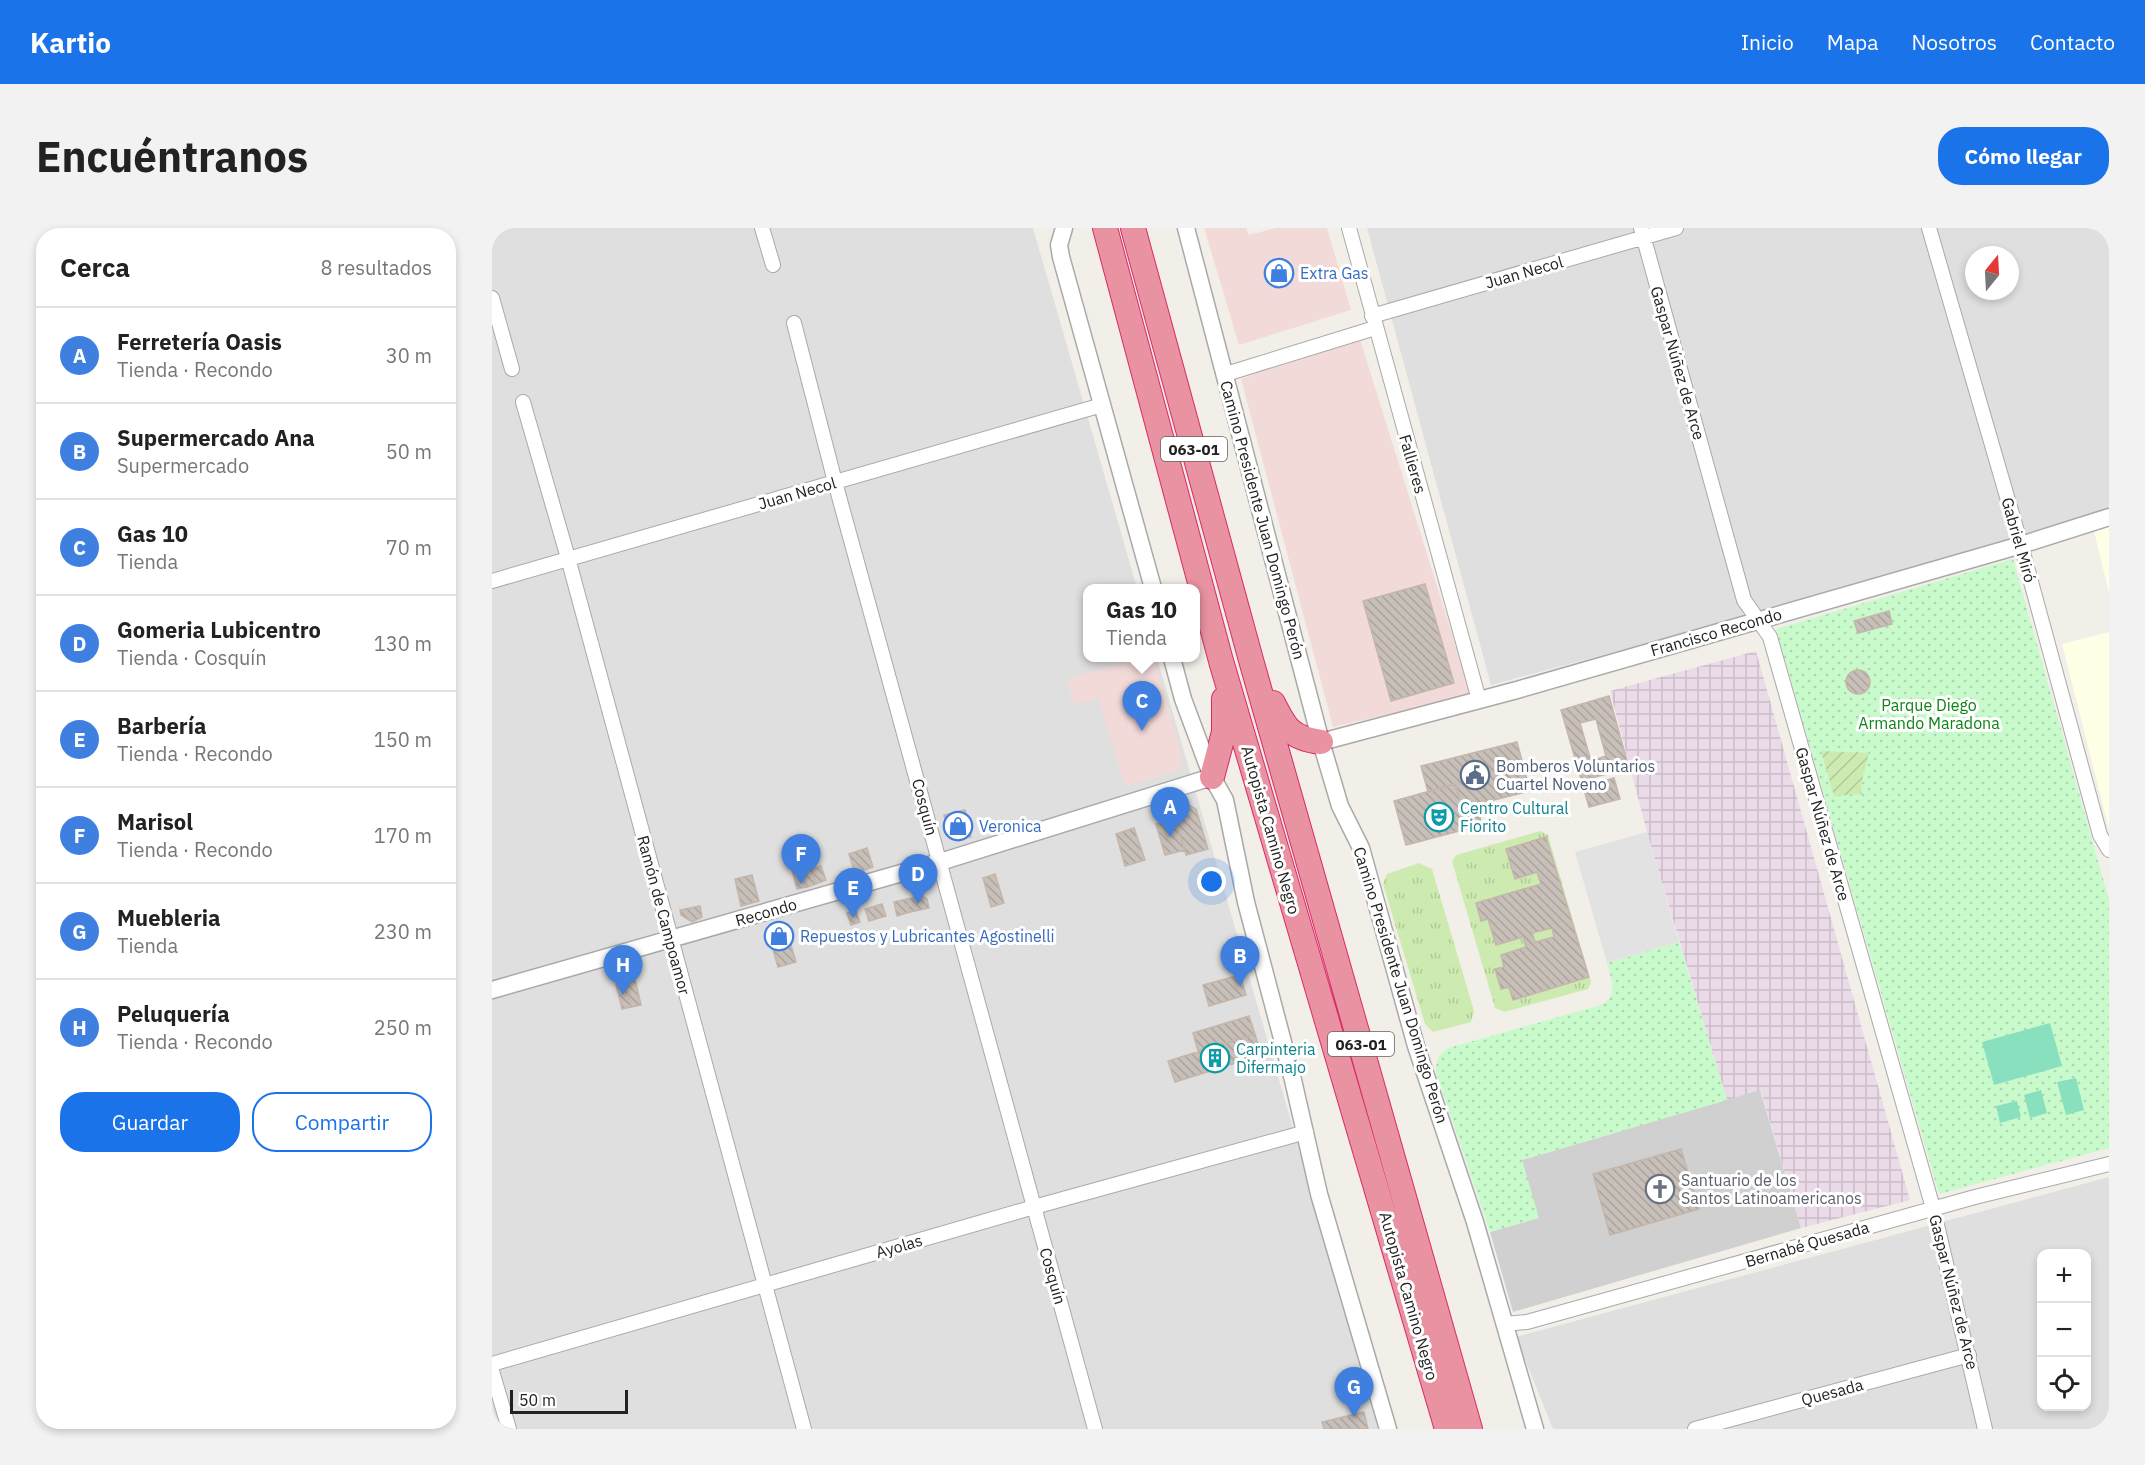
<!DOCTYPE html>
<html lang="es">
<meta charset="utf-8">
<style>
body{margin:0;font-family:"IBM Plex Sans",sans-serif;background:#f2f2f2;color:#222}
.controls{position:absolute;right:18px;bottom:18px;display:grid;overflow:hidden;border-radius:12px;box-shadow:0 3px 9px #0003}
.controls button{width:54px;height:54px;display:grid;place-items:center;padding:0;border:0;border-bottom:2px solid #e0e0e0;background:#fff;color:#222;font:30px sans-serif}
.compass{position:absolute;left:1473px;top:18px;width:54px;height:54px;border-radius:50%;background:#fff;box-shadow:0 3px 9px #0003;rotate:18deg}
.scale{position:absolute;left:18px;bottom:15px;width:118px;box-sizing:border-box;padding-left:6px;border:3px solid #222;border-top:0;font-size:16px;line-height:21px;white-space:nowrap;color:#222;-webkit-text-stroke:4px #fff;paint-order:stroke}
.you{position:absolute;left:720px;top:654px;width:21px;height:21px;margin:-15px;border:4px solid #fff;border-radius:50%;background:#1a73e8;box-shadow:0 0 0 9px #1a73e833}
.badge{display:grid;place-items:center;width:39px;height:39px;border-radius:50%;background:#1a73e8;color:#fff;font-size:20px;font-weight:700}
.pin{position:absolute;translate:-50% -50px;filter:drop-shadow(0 2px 3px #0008)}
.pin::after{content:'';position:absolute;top:32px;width:21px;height:18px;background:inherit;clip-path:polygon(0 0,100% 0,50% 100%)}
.popup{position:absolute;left:591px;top:356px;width:117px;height:78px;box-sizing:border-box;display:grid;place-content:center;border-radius:12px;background:#fff;filter:drop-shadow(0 2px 4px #0005);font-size:20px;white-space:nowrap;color:#767676}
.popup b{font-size:22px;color:#222}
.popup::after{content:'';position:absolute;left:50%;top:100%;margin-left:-12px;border:12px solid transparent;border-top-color:#fff}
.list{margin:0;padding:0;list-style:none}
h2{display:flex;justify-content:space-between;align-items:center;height:78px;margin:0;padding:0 24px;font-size:26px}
h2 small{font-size:20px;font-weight:400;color:#767676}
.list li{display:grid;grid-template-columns:39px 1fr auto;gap:18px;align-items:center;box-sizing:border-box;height:96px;padding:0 24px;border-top:2px solid #e0e0e0}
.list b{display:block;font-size:22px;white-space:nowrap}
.list p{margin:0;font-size:20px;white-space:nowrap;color:#767676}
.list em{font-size:20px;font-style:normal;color:#767676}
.actions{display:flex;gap:12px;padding:18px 24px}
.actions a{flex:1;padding:14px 0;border:2px solid #1a73e8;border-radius:24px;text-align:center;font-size:21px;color:#1a73e8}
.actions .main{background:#1a73e8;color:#fff}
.icon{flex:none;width:33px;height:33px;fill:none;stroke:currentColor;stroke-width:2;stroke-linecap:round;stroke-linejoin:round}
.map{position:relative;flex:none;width:1617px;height:1201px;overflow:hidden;border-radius:24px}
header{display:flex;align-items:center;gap:36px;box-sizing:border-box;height:84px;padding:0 30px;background:#1a73e8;color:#fff}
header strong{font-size:28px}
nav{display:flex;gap:33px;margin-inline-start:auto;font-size:21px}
.intro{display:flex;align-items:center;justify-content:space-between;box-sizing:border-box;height:144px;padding:0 36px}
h1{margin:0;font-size:42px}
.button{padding:15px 27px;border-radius:24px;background:#1a73e8;color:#fff;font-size:21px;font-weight:700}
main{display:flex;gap:36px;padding:0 36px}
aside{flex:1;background:#fff;border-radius:24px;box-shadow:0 3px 9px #0003}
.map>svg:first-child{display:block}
</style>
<header>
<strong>Kartio</strong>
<nav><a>Inicio</a><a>Mapa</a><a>Nosotros</a><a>Contacto</a></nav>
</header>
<div class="intro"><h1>Encuéntranos</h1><a class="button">Cómo llegar</a></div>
<main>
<aside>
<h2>Cerca<small>8 resultados</small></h2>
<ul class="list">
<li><span class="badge" style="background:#3f7fe0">A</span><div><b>Ferretería Oasis</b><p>Tienda · Recondo</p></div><em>30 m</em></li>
<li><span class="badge" style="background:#3f7fe0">B</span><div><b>Supermercado Ana</b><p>Supermercado</p></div><em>50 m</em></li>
<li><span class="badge" style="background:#3f7fe0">C</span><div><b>Gas 10</b><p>Tienda</p></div><em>70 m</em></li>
<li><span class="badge" style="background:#3f7fe0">D</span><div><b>Gomeria Lubicentro</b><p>Tienda · Cosquín</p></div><em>130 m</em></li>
<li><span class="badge" style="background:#3f7fe0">E</span><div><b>Barbería</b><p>Tienda · Recondo</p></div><em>150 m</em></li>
<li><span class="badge" style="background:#3f7fe0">F</span><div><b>Marisol</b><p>Tienda · Recondo</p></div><em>170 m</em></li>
<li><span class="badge" style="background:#3f7fe0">G</span><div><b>Muebleria</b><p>Tienda</p></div><em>230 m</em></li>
<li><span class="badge" style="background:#3f7fe0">H</span><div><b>Peluquería</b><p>Tienda · Recondo</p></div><em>250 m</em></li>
</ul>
<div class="actions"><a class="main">Guardar</a><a>Compartir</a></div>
</aside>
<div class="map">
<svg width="1617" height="1201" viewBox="0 0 1617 1201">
<defs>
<pattern id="industrial-grid" width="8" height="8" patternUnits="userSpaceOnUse" patternTransform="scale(1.5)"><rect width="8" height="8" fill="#ebdbe8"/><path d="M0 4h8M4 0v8" fill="none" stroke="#c9bcc7"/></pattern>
<pattern id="grass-tufts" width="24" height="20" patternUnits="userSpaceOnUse" patternTransform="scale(1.5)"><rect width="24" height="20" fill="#cdebb0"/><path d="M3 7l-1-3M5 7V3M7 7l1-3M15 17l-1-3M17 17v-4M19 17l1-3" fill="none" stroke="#b0c997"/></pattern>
<pattern id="park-dots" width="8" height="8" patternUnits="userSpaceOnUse" patternTransform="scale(1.5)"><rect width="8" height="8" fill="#c8facc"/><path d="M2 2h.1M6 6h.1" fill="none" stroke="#acd6af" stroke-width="1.8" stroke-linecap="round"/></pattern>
<pattern id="garden-furrows" width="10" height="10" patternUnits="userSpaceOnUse" patternTransform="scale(1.5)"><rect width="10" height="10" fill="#cdebb0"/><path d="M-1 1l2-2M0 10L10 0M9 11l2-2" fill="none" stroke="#b0c997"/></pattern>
<pattern id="building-back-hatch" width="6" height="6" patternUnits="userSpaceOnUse" patternTransform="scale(1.5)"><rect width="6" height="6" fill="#c7bfb8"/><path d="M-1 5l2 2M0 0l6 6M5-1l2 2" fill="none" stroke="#aba49e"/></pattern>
</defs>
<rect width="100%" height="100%" fill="#f2efe9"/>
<path fill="#e0dfdf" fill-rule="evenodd" d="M0 0H541L645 360H596V430H665L888 1201H0Z
M875 0H1617V291L999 457ZM1482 27H1518V63H1482Z
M1617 949V1201H1061L1024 1109ZM1550 1026H1594V1178H1550Z"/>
<path fill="#f2dad9" d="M712 0H754L757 7 784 0H835L859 82 747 117Z
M867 108 979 467 841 499 749 151Z
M652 430H662L690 530 685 543 633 558 607 470 582 477 575 451Z"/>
<path fill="url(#industrial-grid)" d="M1264 423 1418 972 1309 1000 1269 863 1235 872 1155 604 1118 463Z"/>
<path fill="#ffffe5" d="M1617 299V365L1602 303Z
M1617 404V601L1570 416Z"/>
<path fill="#d0d0d0" d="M1268 862 1309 1000 1021 1084 998 1004 1046 990 1030 932Z"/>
<path fill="url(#grass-tufts)" d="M1048 603 1056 607 1099 754 1096 761 1012 784 1003 780 960 633 964 627Z
M927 635 940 641 982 783 979 794 941 804 933 796 891 656 895 646Z"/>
<path fill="url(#park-dots)" d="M1521 331 1617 672V920L1447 966 1284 401Z
M1187 714 1235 872 1030 932 1047 990 998 1004 944 844C944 832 946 827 956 820L1109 777C1127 768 1119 751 1115 735Z"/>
<path fill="url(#garden-furrows)" d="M1329 523 1377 525 1369 556 1370 566 1342 568Z"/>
<path fill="#88e0be" d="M1558 795 1570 838 1502 857 1490 814Z
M1584 850 1592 882 1574 887 1565 854Z
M1549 862 1555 885 1538 890 1532 867Z
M1525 873 1529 889 1508 895 1504 878Z"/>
<path fill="#e2e2e2" d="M1155 604 1187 714 1115 735 1083 624Z"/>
<path fill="url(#building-back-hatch)" stroke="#c4b6ab" stroke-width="1.5" fill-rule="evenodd" d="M933 356 962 455 899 473 871 373Z
M1397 383 1400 396 1366 405 1362 393Z
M1354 454a12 12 0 1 1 24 0a12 12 0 1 1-24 0Z
M1117 468 1137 540 1096 551 1098 557 1122 550 1128 571 1097 579 1069 482ZM1104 491 1114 528 1099 533 1088 495Z
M1025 514 1038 563 970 580 963 556 936 564 929 538Z
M963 556 970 580 985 577 990 597 914 617 902 573Z
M695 576 704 581 716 621 694 627 680 582Z
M473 582 479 609 464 612 457 610 452 587Z
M683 590 693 622 673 627 664 596Z
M642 600 653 632 633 638 624 606Z
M1054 609 1097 749 1021 772 1017 759 1009 761 1003 741 1012 739 1009 727 1034 719 1031 709 1004 717 996 691 989 693 984 675 1049 656 1045 644 1023 651 1014 621ZM1060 700 1062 709 1043 714 1040 705Z
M375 620 381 639 363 645 357 626Z
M318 633 324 656 315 659 309 635Z
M309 635 315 659 305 661 299 638Z
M329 638 334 652 324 656 320 641Z
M503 646 512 675 499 679 491 650Z
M260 647 267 673 249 678 243 651Z
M429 668 435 671 437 680 418 684 415 671Z
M415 671 418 684 405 688 402 674Z
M390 676 394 688 377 693 373 681Z
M208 678 210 689 200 694 189 687 188 682Z
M364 683 368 694 359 697 355 685Z
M295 703 304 734 286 739 277 708Z
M748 747 754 767 717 778 711 757Z
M143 751 149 777 139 779 133 754Z
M133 754 139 779 130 781 124 756Z
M757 788 763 806 706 823 701 805Z
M763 806 769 827 683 854 676 833Z
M1189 921 1207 981 1118 1007 1101 946Z
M872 1184 876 1201H832L830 1194Z"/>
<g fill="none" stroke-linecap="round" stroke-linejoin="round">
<g stroke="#a9a9a9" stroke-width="16">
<path id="minor" d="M270 0 281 37
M857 0 987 472
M1149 0 1252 372 1278 409 1441 980 1493 1201
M1437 0 1529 317 1608 607 1617 622
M0 70 20 141
M880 88 1184 0
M302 95 343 254 603 1201
M734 146 883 100
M31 174 76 330 312 1201
M0 353 610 177
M1013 1096 1035 1094 1483 969 1617 936
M0 1136 542 979 814 904
M0 1143 17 1201
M1203 1201 1477 1127"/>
</g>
<g stroke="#a9a9a9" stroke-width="19">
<path id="tertiary" d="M572 0 567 17 569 29 661 360
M694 0 829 514 848 578 869 620 924 818 983 994 1043 1201
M680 430 691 471 720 549 733 572 754 674 801 852 827 966 896 1201
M829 514 1025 462 1529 317 1617 289
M0 762 448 634 720 549"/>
</g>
<g stroke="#dc2a67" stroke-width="26">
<path id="motorway" d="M613 0 729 433 955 1201
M641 0 759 432 978 1201
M781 475C794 501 799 510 829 514
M720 549 732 504V471"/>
</g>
<use href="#minor" stroke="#fff" stroke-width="14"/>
<use href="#tertiary" stroke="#fff" stroke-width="16"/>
<use href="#motorway" stroke="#e892a2" stroke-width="24"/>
</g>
<defs>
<g id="shop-ring" transform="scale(1.5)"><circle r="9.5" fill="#fff" stroke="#3f7fe0" stroke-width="1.5"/><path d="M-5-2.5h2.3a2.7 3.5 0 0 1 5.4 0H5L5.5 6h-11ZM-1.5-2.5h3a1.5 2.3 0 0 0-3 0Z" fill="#3f7fe0"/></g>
<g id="civic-ring" transform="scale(1.5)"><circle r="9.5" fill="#fff" stroke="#5c6f8a" stroke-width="1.5"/><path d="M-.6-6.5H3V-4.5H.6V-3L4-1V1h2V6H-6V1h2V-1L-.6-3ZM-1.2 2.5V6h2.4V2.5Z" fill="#5c6f8a"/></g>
<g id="theatre-ring" transform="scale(1.5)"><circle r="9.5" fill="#fff" stroke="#0f9aa8" stroke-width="1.5"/><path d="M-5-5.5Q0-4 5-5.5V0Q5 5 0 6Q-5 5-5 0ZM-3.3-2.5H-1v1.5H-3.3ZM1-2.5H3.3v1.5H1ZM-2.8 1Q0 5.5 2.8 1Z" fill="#0f9aa8"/></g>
<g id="building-ring" transform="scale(1.5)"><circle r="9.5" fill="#fff" stroke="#0f9aa8" stroke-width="1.5"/><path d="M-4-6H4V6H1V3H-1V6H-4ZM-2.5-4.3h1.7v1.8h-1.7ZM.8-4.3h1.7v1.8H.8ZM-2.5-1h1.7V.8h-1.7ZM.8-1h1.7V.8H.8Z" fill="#0f9aa8"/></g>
<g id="church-ring" transform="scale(1.5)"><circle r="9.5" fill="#fff" stroke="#6b7280" stroke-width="1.5"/><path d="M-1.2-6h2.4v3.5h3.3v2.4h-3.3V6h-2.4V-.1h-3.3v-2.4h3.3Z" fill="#6b7280"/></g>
</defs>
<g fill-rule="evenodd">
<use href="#shop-ring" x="787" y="45"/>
<use href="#civic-ring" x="983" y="547"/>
<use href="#theatre-ring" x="947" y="589"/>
<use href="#shop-ring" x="466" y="598"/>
<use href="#shop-ring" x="287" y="708"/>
<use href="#building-ring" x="723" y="830"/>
<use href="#church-ring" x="1168" y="961"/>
</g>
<g text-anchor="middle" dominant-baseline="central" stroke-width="6" stroke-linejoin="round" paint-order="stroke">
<g fill="#fff" stroke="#646464" stroke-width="1.5">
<rect x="669" y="209" width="66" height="24" rx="4.5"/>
<rect x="836" y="804" width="66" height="24" rx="4.5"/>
</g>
<g font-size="15" font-weight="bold" fill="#222">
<text x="702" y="221">063-01</text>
<text x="869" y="816">063-01</text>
</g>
<g font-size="16" fill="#222" stroke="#fff">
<text transform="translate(1032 44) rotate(-16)">Juan Necol</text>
<text transform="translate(1186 135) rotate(74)">Gaspar Núñez de Arce</text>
<text transform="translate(921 236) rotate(74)">Fallieres</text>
<text transform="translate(305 265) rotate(-16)">Juan Necol</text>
<text transform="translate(771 292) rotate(75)">Camino Presidente Juan Domingo Perón</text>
<text transform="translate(1527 312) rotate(74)">Gabriel Miró</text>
<text transform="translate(1224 404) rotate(-16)">Francisco Recondo</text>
<text transform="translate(433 579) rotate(75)">Cosquín</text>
<text transform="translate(1331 596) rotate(74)">Gaspar Núñez de Arce</text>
<text transform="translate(779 602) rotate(74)">Autopista Camino Negro</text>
<text transform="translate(274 684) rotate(-16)">Recondo</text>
<text transform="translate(172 687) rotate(75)">Ramón de Campoamor</text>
<text transform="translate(909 757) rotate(73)">Camino Presidente Juan Domingo Perón</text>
<text transform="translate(1315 1016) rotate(-16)">Bernabé Quesada</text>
<text transform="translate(407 1018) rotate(-16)">Ayolas</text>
<text transform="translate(561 1048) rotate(74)">Cosquín</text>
<text transform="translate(1462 1064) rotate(76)">Gaspar Núñez de Arce</text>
<text transform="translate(917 1068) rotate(74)">Autopista Camino Negro</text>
<text transform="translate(1340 1164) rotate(-15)">Quesada</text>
</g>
<g font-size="16" fill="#366cbe" stroke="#fff" text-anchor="start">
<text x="808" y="45">Extra Gas</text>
<text x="487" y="598">Veronica</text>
<text x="308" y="708">Repuestos y Lubricantes Agostinelli</text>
</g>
<g font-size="16" fill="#0c8416" stroke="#fff">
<text x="1437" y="477">Parque Diego<tspan x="1437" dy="18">Armando Maradona</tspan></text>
</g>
<g font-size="16" fill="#4e5e75" stroke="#fff" text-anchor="start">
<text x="1004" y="538">Bomberos Voluntarios<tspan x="1004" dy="18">Cuartel Noveno</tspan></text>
</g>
<g font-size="16" fill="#0d838f" stroke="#fff" text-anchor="start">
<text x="968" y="580">Centro Cultural<tspan x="968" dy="18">Fiorito</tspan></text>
<text x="744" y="821">Carpinteria<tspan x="744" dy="18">Difermajo</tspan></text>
</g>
<g font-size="16" fill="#5b616d" stroke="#fff" text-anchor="start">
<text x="1189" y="952">Santuario de los<tspan x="1189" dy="18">Santos Latinoamericanos</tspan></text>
</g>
</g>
</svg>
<div class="controls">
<button>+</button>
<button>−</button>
<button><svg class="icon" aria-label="locate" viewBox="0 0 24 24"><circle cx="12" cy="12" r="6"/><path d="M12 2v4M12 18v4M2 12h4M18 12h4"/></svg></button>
</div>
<svg class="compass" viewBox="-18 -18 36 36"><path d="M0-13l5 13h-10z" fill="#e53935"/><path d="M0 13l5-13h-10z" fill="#767676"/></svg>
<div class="scale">50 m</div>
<div class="you"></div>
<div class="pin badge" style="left:678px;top:609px;background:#3f7fe0">A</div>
<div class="pin badge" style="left:748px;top:758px;background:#3f7fe0">B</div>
<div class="pin badge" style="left:650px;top:503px;background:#3f7fe0">C</div>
<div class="popup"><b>Gas 10</b>Tienda</div>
<div class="pin badge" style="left:426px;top:676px;background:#3f7fe0">D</div>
<div class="pin badge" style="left:361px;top:690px;background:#3f7fe0">E</div>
<div class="pin badge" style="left:309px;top:656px;background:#3f7fe0">F</div>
<div class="pin badge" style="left:862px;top:1189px;background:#3f7fe0">G</div>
<div class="pin badge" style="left:131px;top:767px;background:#3f7fe0">H</div>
</div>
</main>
